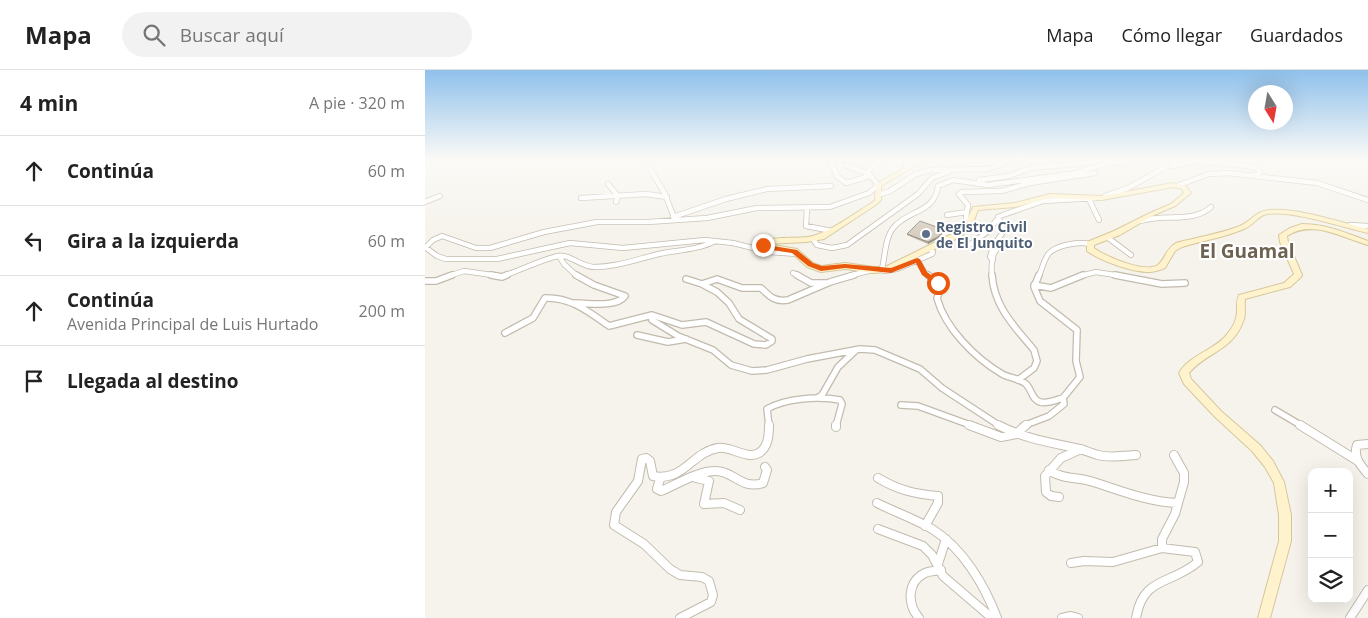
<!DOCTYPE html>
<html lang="es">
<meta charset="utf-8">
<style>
body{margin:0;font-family:"Open Sans",sans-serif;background:#f2f2f2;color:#222}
.controls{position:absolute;right:15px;bottom:15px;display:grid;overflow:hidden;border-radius:10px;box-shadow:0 5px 20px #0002}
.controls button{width:45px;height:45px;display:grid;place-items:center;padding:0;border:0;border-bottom:1px solid #e0e0e0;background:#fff;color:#222;font:25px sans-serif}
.compass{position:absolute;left:823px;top:15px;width:45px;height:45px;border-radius:50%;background:#fff;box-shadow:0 5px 20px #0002;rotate:169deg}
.stop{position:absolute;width:15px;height:15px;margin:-11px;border:4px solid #ea580c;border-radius:50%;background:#fff}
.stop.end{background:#ea580c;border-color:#fff;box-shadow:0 1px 5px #0008}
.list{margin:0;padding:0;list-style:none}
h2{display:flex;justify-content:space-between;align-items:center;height:65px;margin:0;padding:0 20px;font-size:21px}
h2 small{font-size:16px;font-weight:400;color:#767676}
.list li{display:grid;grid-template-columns:32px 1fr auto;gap:15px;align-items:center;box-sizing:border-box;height:70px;padding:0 20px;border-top:1px solid #e0e0e0}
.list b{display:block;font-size:19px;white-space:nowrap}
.list p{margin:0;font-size:16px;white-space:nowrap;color:#767676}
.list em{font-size:16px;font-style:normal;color:#767676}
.icon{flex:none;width:28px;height:28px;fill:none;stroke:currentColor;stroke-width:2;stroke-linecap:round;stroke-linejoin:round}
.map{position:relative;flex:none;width:943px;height:548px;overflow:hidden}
header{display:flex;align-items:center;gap:30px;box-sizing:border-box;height:70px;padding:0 25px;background:#fff;border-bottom:1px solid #e0e0e0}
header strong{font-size:24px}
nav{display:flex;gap:28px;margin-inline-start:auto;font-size:18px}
.search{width:350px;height:45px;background:#f2f2f2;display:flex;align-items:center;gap:12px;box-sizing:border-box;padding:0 18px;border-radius:28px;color:#767676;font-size:19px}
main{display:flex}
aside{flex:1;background:#fff}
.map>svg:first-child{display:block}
</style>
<header>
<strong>Mapa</strong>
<div class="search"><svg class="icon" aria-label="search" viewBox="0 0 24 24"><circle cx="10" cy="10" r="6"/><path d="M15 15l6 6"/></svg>Buscar aquí</div>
<nav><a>Mapa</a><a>Cómo llegar</a><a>Guardados</a></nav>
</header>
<main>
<aside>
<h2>4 min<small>A pie · 320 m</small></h2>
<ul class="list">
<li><svg class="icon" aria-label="ahead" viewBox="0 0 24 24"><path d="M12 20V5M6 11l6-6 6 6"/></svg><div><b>Continúa</b></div><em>60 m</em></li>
<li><svg class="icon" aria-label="left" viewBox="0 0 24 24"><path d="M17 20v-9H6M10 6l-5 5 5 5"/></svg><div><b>Gira a la izquierda</b></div><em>60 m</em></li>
<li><svg class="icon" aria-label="ahead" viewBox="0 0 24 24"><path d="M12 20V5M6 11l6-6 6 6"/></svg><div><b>Continúa</b><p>Avenida Principal de Luis Hurtado</p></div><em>200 m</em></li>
<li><svg class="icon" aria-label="arrive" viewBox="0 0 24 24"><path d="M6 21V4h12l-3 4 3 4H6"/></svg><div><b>Llegada al destino</b></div></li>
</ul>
</aside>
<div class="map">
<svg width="943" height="548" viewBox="0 0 943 548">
<rect width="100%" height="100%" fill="#f6f3ec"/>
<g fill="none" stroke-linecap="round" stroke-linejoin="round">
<g stroke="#c2bbae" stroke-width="6">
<path id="street-far2" d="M219 89 240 124 250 150
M409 89 405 90 412 106 421 113 445 106
M636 89 651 90
M716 89 724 91 730 89
M690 93 712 89
M420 95 444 104
M748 96 773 91 831 97 835 102 829 105
M482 98 481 95 495 89
M554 110 584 106 605 98 661 93 677 89
M183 114 193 126 191 132
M754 115 784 104 803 103 892 113 943 130
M453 125 465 121 491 104 505 100 563 99 591 89
M680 126 703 118 755 89
M156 128 221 124 242 127
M664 129 674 150
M0 132 15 126
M382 138 381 156 407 161
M522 145 542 142
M248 147 301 129 342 119 406 116
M716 151C740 143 767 154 786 137
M925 155 943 156
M539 160 543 135 534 124 536 122 577 121 605 113 670 103
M682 167 706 185
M388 169 392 175 407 178 422 175 493 124 507 108 523 102 517 99
M543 176 562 162 575 146 618 131 671 128
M0 177 12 186 21 189H72L145 173 198 178 280 170 308 173 344 182 372 184
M0 178 8 170 17 166 51 178H65L119 162 172 152H223L282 148 332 138 405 137 444 123 453 115 443 102 446 97 459 89
M505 179 508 182 507 184 472 199 459 201 457 199C460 187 460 167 469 157 483 140 510 143 513 116L528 110 563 115 651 103 694 89
M134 186 139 194 152 206
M492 190 500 203 505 206
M568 190 565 187 568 176 579 161 573 147
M368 203 374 206
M24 206 39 201 74 206
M78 206C96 200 115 190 133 186 146 184 156 197 169 197 192 197 212 189 234 184 253 180 273 180 290 171
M424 206 447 200
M567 206C565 186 569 173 591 170
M614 206C621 188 620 180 641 175 650 173 656 172 665 174
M655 206 671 202 696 206"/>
</g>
<g stroke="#c2bbae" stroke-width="8">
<path id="street-far1" d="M66 205 77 207 82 205
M372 205 386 213H400
M503 205 517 216 512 228C520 258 550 288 577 304 584 308 594 308 601 314 607 320 607 330 615 332 622 334 631 330 638 328
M567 205C569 237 590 257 609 280L612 291 609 298 593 310
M690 205 737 214 760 213
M0 211H11L27 205
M277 214 292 209 317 218H336C345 227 350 232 363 230L405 212 429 205
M609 215 626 218 658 205
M149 233C163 233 191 238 200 226L169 215 151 205
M227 245V250L253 266 288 280 306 295 327 301 342 300 382 289 435 279 450 280 495 299 517 318 575 356
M80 263 108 248 120 228C146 227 164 242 184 256L227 245 257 255 281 252 329 274 341 275 347 271V269L314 249 304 233 292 222 277 214 261 209
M212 265 243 272 261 269
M392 328 397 325 413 297 430 281
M476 335 493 336 548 356
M850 340 877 356
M344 356 342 339C361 328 394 326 415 330L417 334 411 356
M598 356 624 346 639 334 638 328 655 307 651 291 652 260 615 231 609 217 614 205"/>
</g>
<g stroke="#c2bbae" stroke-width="10">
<path id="street" d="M544 355 576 367 591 364 601 355
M573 355C598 368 623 372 650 378 658 379 665 383 673 385 685 388 698 386 711 385
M875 355 933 391
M411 357V355
M943 374 932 375C928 387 935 395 943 404
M624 400C636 409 652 407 665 411 695 420 722 432 753 433
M271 408 284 411 279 434 299 433 315 440
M453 408C473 420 490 424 513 426V433L500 456
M235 409 232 419 236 421C253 414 272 401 291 401 309 401 316 420 338 413L342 400 340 397
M634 427 626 426 621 422 620 406 636 388 656 379
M452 433C470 442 490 449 507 459 538 478 560 516 572 548
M453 459 498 476 507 485 518 506 567 548
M737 478V469L750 444 759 412V403L749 385
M646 493 659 491 688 492 737 478 770 482 773 492C746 515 718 506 711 548
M513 494 521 469
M255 548 286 532 288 525 284 511 277 507 255 505 245 499 219 474 189 455 191 442 213 411 217 389 221 388 225 391 228 406C259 412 267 382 293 378 306 376 322 390 334 383 343 377 344 366 344 355
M494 548C482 534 482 512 500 503 505 501 511 501 516 500
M637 548 646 546 653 548
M925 548 943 520"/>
</g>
<g stroke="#d6c79b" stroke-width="2">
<path id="secondary" d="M506 89H516L490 96 456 116V130L452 134 399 169 381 172 343 174 372 179 388 193 396 196 420 193 449 197H460L531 162 540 154 548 137 590 133 625 124 677 126 748 113 761 116 766 123 750 136 729 145 695 165 669 175V178C679 186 723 205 734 194 742 186 740 180 751 173 770 168 797 163 815 156 827 151 830 141 845 140 874 138 914 152 943 159V163C917 157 867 140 842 144 832 146 828 156 819 159 801 167 776 171 757 177L750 181 740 198C735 200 729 202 724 202 706 202 676 191 662 181V172L689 161 725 143 746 134 759 123 757 119 748 117 677 130 625 128 590 137 553 140 547 155 537 166 461 202 449 203 420 199 396 202 382 197 367 183 347 180 334 175C343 165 370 169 383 167 403 164 430 143 448 132L450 130 451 114 486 94Z
M877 154C901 154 921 163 943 171V175C917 168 888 149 862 166L863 172 877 205 876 207 865 217 820 229C819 236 821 242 819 249 808 282 782 281 764 303L766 309 796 341 835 375 848 391 859 412 866 445V471L845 548H833L854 471V445L849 413 840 397 827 381 790 347 759 314 754 303C765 284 791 280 803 263 808 257 812 248 812 241 812 234 811 231 814 225L859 213 869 204 855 172 854 165 865 158Z"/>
</g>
<use href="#street-far2" stroke="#fff" stroke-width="4.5"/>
<use href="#street-far1" stroke="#fff" stroke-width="5.5"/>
<use href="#street" stroke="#fff" stroke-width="8"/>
<use href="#secondary" fill="#fff3cd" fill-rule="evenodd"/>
</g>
<path fill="#bab2a6" d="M519 162 512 169 503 174 482 165V164Z"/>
<path fill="#979187" d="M520 160 519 162 512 169 503 174V172Z"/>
<path fill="#d8cfc1" stroke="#979187" d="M495 151 520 160 513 167 503 172 482 164Z"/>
<linearGradient id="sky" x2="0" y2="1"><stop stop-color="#8fc1ec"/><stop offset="0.54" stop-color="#fbfaf6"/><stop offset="1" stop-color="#fbfaf6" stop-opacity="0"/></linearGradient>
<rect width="943" height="165" fill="url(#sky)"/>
<path fill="#ea580c" d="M338 172 348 176 372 180 388 193 397 196 420 194 466 198 492 188 495 189 502 202 517 213 510 214 497 205 491 193 466 203 420 198 396 201 383 196 367 183 347 180 336 176V173Z"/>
<circle fill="#5c6f8a" stroke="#fff" stroke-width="2" cx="501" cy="164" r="5"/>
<g text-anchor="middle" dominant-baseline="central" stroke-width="4" stroke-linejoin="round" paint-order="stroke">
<g font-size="14" font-weight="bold" fill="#4e5e75" stroke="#fff" text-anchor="start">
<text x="511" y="156">Registro Civil<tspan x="511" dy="16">de El Junquito</tspan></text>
</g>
<g font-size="19" font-weight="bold" fill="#6e6250" stroke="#fff">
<text x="822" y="181">El Guamal</text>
</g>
</g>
</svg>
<div class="controls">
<button>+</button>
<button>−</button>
<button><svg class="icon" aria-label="layers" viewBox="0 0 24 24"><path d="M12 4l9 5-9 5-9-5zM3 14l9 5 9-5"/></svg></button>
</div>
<svg class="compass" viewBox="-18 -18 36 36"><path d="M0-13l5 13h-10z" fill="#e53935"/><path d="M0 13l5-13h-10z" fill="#767676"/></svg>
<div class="stop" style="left:513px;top:213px"></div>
<div class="stop end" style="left:338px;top:175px"></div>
</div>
</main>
